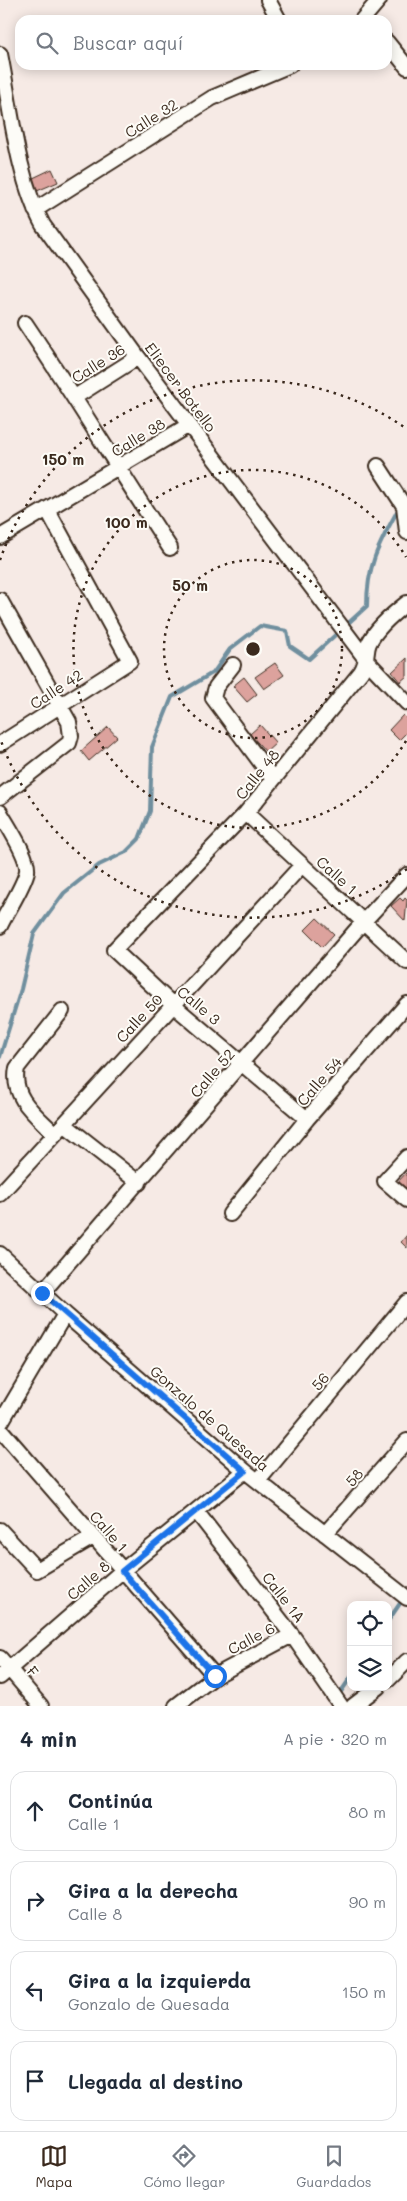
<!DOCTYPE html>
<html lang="es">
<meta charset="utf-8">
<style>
body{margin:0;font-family:Mali,sans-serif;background:#f2f2f3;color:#1f2937}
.controls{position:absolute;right:15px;bottom:15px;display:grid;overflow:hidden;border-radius:10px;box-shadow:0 2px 12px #0003}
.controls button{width:45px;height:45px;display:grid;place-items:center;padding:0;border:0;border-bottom:1px solid #e0e1e3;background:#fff;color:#1f2937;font:25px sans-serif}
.stop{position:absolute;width:15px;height:15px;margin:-11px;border:4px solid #1a73e8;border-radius:50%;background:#fff}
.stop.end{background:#1a73e8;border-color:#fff;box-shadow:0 1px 5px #0008}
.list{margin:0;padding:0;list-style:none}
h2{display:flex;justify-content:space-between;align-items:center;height:65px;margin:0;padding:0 20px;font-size:21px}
h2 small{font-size:16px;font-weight:400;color:#747a83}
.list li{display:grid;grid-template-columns:32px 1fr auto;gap:15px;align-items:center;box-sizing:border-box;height:80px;margin:0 10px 10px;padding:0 10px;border:1px solid #e0e1e3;border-radius:15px}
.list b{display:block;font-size:19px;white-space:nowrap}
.list p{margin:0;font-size:16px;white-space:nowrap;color:#747a83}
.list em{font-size:16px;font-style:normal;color:#747a83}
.icon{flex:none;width:28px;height:28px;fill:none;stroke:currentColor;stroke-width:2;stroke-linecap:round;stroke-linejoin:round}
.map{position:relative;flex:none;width:407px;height:1706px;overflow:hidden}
.search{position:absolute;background:#fff;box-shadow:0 2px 12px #0003;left:15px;right:15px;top:15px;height:55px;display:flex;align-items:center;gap:12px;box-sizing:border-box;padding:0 18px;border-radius:15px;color:#747a83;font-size:19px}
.sheet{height:425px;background:#fff}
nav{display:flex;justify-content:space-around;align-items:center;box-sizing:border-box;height:70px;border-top:1px solid #e0e1e3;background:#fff;font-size:14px;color:#747a83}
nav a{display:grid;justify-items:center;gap:2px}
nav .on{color:#3b2a1e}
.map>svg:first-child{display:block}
</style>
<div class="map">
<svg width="407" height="1706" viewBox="0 0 407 1706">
<rect width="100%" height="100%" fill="#f6eae5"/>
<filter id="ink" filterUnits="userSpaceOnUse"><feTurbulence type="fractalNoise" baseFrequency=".02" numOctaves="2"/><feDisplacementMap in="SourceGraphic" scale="10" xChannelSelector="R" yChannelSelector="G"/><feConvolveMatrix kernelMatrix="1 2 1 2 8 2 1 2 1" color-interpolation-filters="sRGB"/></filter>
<g filter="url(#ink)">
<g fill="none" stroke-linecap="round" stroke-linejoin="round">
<path stroke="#6f8f9e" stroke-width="4" d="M0 1057 21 989 34 934 64 893 99 865 126 852 139 839 150 811 152 747 172 697 214 672 230 649 260 626 287 631 290 646 309 659 367 606C367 563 380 543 400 506
M388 1621 403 1599
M338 1696 351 1677"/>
</g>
<path fill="#dca29d" stroke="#3b2a1e" d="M52 169 58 182 37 191 31 179Z
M407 658V676L400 682 392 672Z
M275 663 284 675 264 689 255 677Z
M244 677 257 694 247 702 233 686Z
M403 715 407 719V732L399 740 389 730Z
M260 725 276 743 266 752 250 734Z
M108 727 117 737 89 761 81 751Z
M400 898 403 901 405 898 407 900 405 921 391 906Z
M317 918 334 934 322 947 305 930Z
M407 1172V1195L396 1184Z
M407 1235V1248L401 1242Z"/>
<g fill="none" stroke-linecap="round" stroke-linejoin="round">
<g stroke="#3b2a1e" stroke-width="18">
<path id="minor" d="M268 0 279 20
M362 20 379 0
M387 42 407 67
M0 54C11 108 17 178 43 225L138 357 368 662 407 703
M35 210 212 98 290 65
M25 323C75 397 121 473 170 548
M75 397 138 357
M378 466 404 506 407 532
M0 537 189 425
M0 600 69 722 71 736 69 743 0 797
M233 665 216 687 213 698 273 779
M0 744 130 661 47 509
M0 812C7 825 29 857 27 871 24 886 7 911 0 926
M246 813 407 962
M307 1119 173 1005 114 950 246 813 361 672C369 659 365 652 369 643 377 627 394 613 407 603
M64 1124 139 1183
M55 1134C36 1115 11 1098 17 1068L62 1011
M407 1157 385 1181 407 1200
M0 1194 302 865
M230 1214 307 1119 407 1004
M0 1254 65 1314 245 1471 407 1598
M42 1293 364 921 407 875
M0 1424 65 1314
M0 1429 215 1676
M258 1481 407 1302
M196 1511 292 1635 341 1706
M0 1530 37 1570 93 1537
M325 1534 407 1441
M0 1658 41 1706
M0 1677 122 1571 245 1471
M388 1680 407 1661
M176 1706 215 1676 292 1635
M353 1706 378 1687"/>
</g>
<use href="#minor" stroke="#fdfcf7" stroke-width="14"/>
</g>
</g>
<g fill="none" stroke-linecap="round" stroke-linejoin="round" filter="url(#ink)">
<path stroke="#1a73e8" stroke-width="6" d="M42 1293 245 1471 122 1571 215 1676"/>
</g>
<g fill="none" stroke="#3b2a1e" stroke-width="2.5" stroke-dasharray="2.5 5">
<circle cx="253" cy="649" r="89"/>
<path d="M406 741A179 179 0 1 1 406 557"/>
<path d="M407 869A268 268 0 0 1 0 738M0 560A268 268 0 0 1 407 429"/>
</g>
<g text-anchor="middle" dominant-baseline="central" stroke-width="4" stroke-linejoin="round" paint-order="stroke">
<g font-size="15" fill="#3b2a1e" stroke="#fdfcf7">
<text transform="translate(151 118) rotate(-32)">Calle 32</text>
<text transform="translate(98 363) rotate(-32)">Calle 36</text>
<text transform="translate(181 387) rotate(53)">Eliecer Botello</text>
<text transform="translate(138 437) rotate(-31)">Calle 38</text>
<text transform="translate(56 689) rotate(-33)">Calle 42</text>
<text transform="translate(257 774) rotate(-51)">Calle 48</text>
<text transform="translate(337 875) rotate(42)">Calle 1</text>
<text transform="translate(199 1005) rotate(40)">Calle 3</text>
<text transform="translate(139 1018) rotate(-47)">Calle 50</text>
<text transform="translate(212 1073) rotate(-49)">Calle 52</text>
<text transform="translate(319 1081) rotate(-49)">Calle 54</text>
<text transform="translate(320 1381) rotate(-50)">56</text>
<text transform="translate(210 1418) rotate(41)">Gonzalo de Quesada</text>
<text transform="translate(354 1477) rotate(-48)">58</text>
<text transform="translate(109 1531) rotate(49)">Calle 1</text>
<text transform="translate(88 1580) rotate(-41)">Calle 8</text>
<text transform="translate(284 1597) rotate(52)">Calle 1A</text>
<text transform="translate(251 1638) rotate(-28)">Calle 6</text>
<text transform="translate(33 1671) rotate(50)">F</text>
</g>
</g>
<circle cx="253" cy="649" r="8" fill="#3b2a1e" stroke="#fdfcf7" stroke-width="2.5"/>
<g font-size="15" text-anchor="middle" font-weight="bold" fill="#3b2a1e" stroke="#fdfcf7" stroke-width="4" stroke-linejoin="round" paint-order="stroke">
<text x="63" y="465">150 m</text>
<text x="126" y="528">100 m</text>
<text x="190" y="591">50 m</text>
</g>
</svg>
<div class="controls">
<button><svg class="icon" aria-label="locate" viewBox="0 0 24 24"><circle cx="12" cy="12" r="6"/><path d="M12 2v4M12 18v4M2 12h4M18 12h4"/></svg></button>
<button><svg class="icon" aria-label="layers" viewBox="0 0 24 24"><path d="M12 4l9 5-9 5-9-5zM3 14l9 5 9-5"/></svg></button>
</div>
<div class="stop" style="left:215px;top:1676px"></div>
<div class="stop end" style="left:42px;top:1293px"></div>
<div class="search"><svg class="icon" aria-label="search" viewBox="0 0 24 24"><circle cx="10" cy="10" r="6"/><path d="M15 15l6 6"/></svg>Buscar aquí</div>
</div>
<section class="sheet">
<h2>4 min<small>A pie · 320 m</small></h2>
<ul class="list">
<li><svg class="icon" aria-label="ahead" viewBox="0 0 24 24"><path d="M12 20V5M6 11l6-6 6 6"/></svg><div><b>Continúa</b><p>Calle 1</p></div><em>80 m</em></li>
<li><svg class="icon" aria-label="right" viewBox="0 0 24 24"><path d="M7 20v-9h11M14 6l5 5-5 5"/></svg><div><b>Gira a la derecha</b><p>Calle 8</p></div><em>90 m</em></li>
<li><svg class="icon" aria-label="left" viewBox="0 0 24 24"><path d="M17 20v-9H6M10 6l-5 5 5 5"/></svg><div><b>Gira a la izquierda</b><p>Gonzalo de Quesada</p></div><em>150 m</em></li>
<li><svg class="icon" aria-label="arrive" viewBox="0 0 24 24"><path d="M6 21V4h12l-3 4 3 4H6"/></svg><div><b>Llegada al destino</b></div></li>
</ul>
</section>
<nav>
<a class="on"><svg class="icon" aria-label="map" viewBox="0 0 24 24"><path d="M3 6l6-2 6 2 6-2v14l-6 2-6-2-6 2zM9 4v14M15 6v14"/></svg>Mapa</a>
<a><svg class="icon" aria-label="directions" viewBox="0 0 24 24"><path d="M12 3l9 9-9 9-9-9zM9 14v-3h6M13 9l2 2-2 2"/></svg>Cómo llegar</a>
<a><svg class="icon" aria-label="saved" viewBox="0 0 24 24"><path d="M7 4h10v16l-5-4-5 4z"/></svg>Guardados</a>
</nav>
